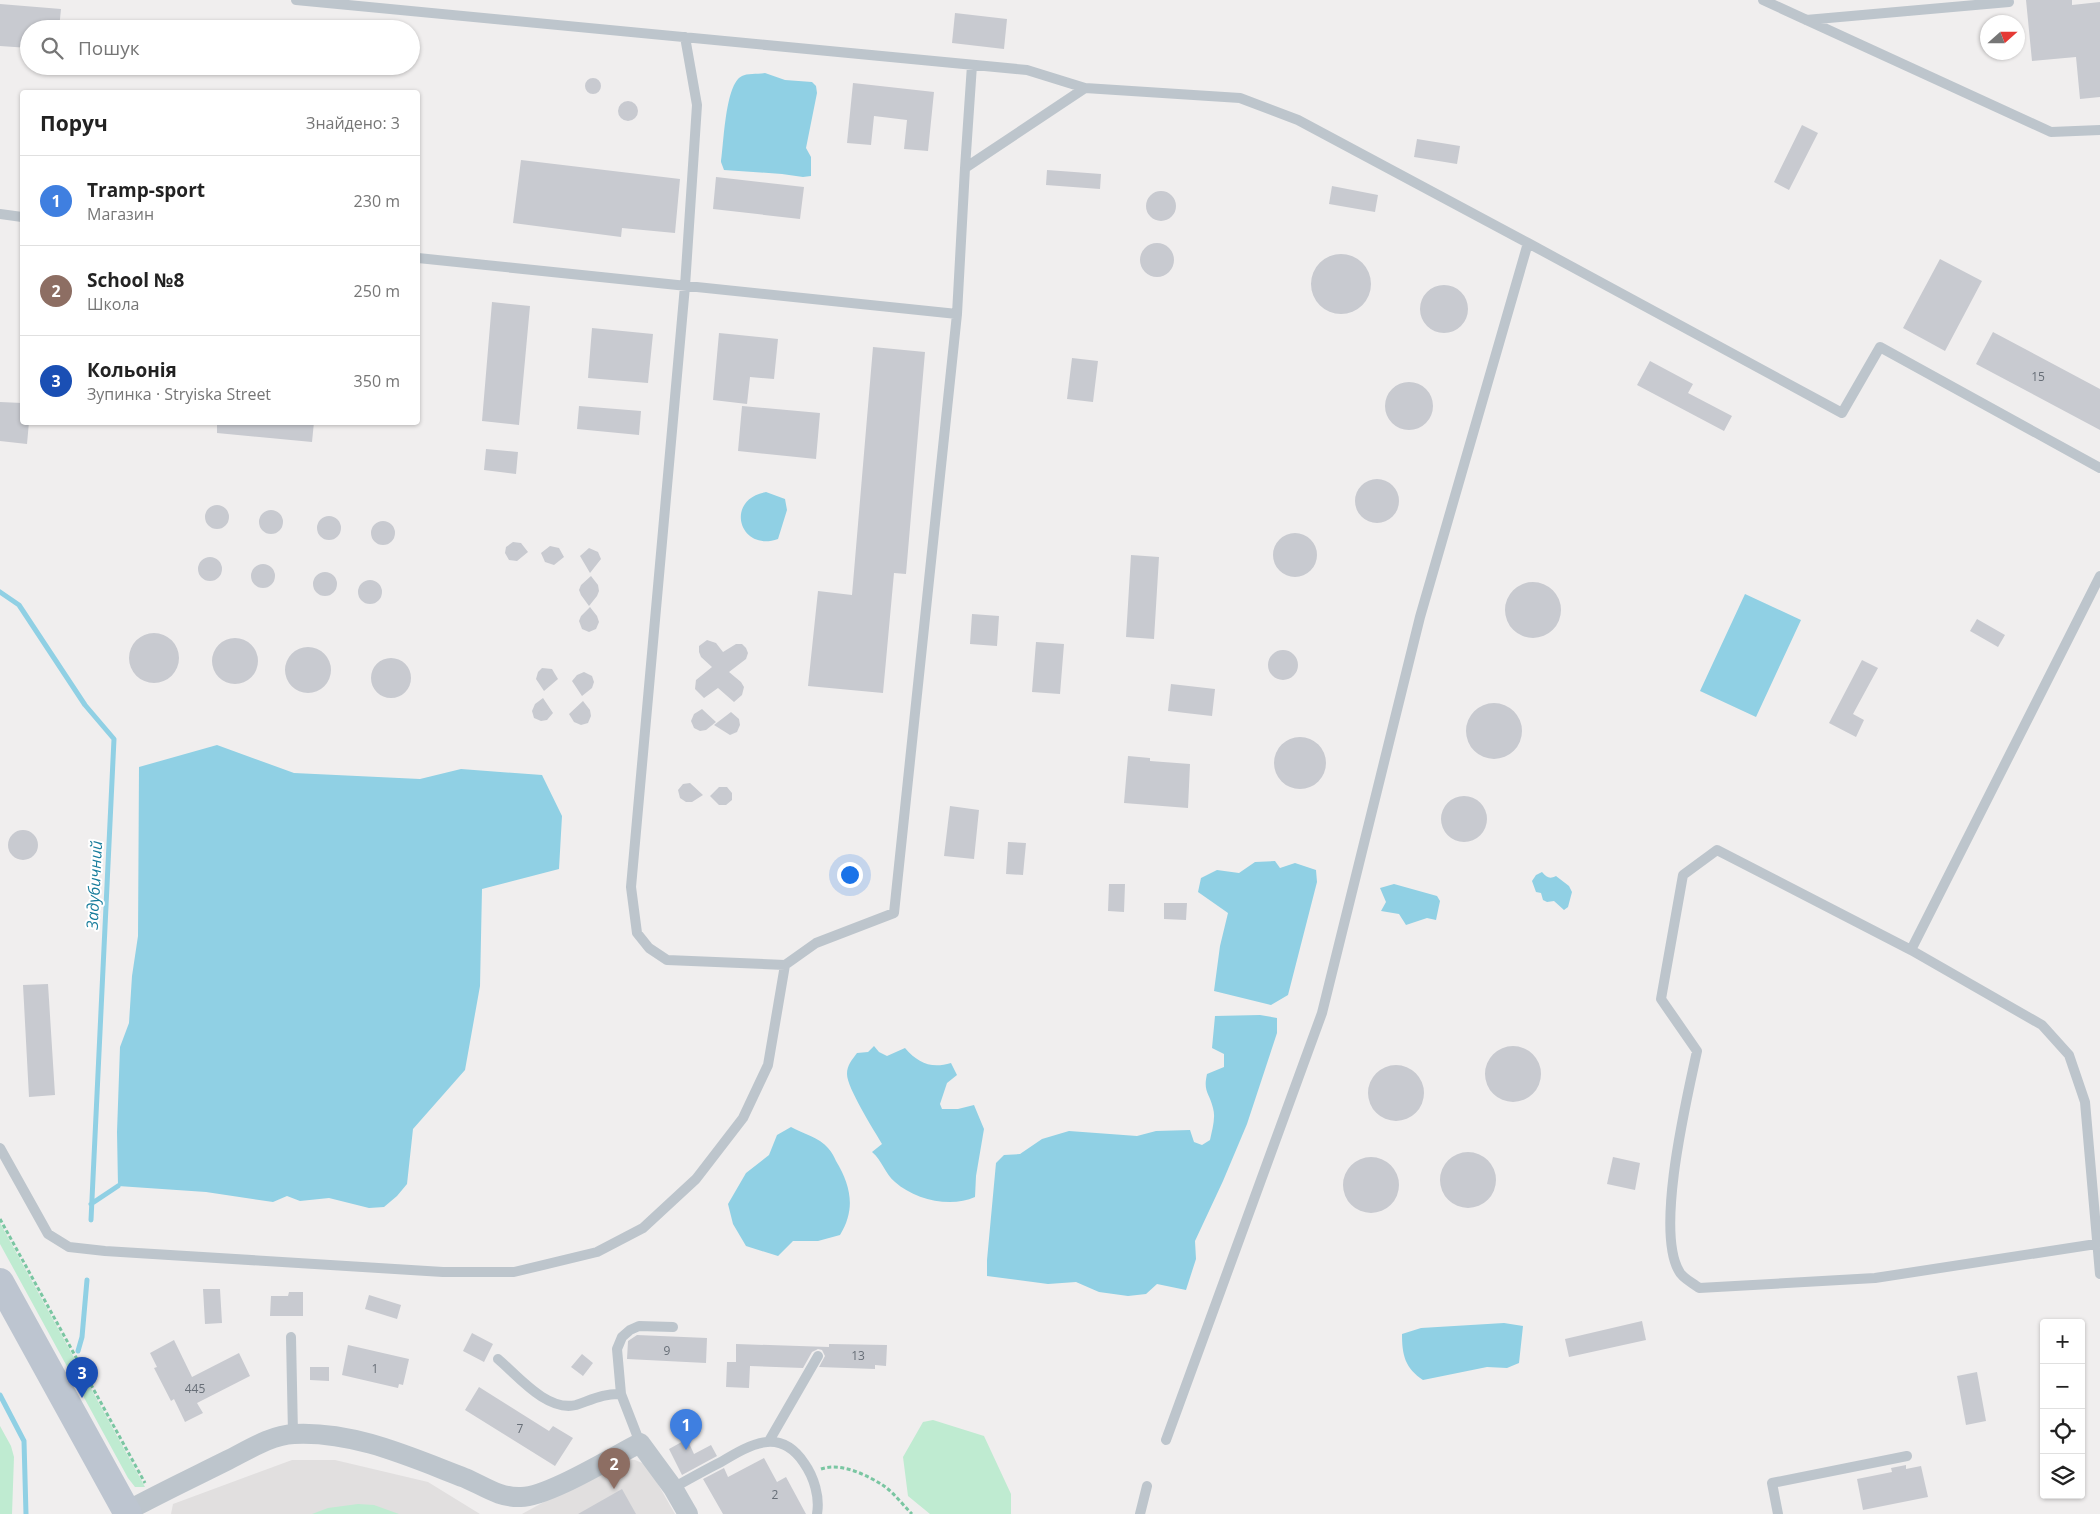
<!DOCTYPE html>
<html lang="uk">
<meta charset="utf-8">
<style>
body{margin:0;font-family:"Open Sans",sans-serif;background:#f6f6f6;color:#222}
.controls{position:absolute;right:15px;bottom:15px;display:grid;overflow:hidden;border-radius:5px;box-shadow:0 1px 4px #0004}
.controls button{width:45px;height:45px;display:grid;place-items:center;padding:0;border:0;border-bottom:1px solid #e0e0e0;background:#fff;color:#222;font:25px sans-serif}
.compass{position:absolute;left:1980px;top:15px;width:45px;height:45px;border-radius:50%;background:#fff;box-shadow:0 1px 4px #0004;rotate:69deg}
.you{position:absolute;left:849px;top:874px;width:18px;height:18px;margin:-12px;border:4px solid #fff;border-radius:50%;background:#1a73e8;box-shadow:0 0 0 8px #1a73e833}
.badge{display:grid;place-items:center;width:32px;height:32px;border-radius:50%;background:#286dd0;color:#fff;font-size:16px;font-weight:700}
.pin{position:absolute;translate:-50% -41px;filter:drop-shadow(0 1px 2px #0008)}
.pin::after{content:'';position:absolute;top:26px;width:18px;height:15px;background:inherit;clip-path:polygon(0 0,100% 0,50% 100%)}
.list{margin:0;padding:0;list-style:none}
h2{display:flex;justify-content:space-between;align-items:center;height:65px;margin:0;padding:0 20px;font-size:21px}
h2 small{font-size:16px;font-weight:400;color:#767676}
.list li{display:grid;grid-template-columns:32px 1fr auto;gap:15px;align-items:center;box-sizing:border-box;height:90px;padding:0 20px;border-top:1px solid #e0e0e0}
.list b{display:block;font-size:19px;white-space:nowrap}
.list p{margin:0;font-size:16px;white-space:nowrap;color:#767676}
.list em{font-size:16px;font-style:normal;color:#767676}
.icon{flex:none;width:28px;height:28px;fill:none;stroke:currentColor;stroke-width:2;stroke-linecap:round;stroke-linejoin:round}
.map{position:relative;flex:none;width:2100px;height:1514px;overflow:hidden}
.search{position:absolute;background:#fff;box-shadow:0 1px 4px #0004;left:20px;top:20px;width:400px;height:55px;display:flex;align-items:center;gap:12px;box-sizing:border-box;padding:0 18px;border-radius:28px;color:#767676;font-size:19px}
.panel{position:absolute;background:#fff;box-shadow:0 1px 4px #0004;left:20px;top:90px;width:400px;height:335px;border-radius:5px}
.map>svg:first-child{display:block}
</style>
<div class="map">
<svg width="2100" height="1514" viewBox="0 0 2100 1514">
<rect width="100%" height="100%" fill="#f0eeee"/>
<path fill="#e1dfdf" d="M622 1459 635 1460 647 1465 675 1514H522Z
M292 1460H335L428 1482 480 1514H171L173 1504Z"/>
<path fill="#bfebd1" d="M0 1223 145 1487H135L128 1478 0 1244Z
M933 1420 984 1436 1011 1494V1514H930L908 1496 903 1457 923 1422Z
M0 1426 11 1446 14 1457 12 1514H0Z
M358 1504 374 1505 399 1514H312L328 1508Z"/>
<path fill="#90d0e4" d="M765 73 785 80 812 82 816 86 817 93 806 148 811 157V176L803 177 782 174 724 170 721 162C724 144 725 84 742 76 747 73 758 74 765 73Z
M766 492 785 499 787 510 778 539C739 553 724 499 766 492Z
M1745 594 1801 620 1756 717 1700 691Z
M217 745 294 773 420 779 461 769 542 775 562 816 559 869 482 889 480 986 465 1070 413 1129 407 1184 397 1196 384 1207 369 1208 329 1198 300 1201 287 1196 273 1202 206 1192 118 1186 117 1132 120 1047 129 1023 132 976 138 936 139 767Z
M1275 861 1280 868 1295 863 1316 870 1317 882 1288 995 1271 1005 1214 991 1220 946 1228 913 1198 892 1201 878 1217 870 1239 873 1255 862Z
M1542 872C1547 878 1550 879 1556 876L1569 886 1572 892 1568 907 1564 910 1554 901 1547 902 1543 900 1541 893 1536 892 1532 881 1536 875Z
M1394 884 1437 896 1440 901 1436 920 1427 918 1406 925 1399 914 1381 911 1386 902 1380 888Z
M1260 1015 1277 1018V1033L1247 1124 1223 1181 1195 1241 1196 1259 1186 1290 1157 1284 1146 1294 1128 1296 1099 1292 1076 1282 1048 1284 987 1276V1260L996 1163 1004 1155 1020 1154 1042 1139 1069 1131 1137 1136 1156 1131 1190 1130 1194 1142 1202 1145 1210 1140C1212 1130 1216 1118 1213 1108 1209 1092 1203 1092 1207 1074L1224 1067V1054L1212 1048 1215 1016Z
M874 1046 879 1052 887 1056 905 1048C918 1063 931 1069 951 1063L957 1075 947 1083 940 1104 942 1109H958L974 1105 984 1129 976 1176 975 1197C951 1208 915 1200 895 1182 885 1174 882 1160 872 1152L882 1144C874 1130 847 1088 847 1074 847 1065 852 1060 857 1053L868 1052Z
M791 1127C802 1133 820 1138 828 1148 832 1152 834 1157 836 1161 851 1186 856 1209 840 1235L818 1241H793L778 1256 746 1246 733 1224 728 1204 746 1173 769 1155 777 1135Z
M1504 1323 1523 1326 1519 1363 1507 1368 1487 1367 1423 1380C1405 1368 1402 1355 1402 1334L1421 1328Z"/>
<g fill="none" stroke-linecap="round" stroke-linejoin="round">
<path stroke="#90d0e4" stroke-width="5" d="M0 592 19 605 85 705 114 739 91 1220
M91 1204 118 1186
M78 1351 82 1337 87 1280
M0 1395 24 1441 26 1514"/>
</g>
<path fill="#c8cad0" d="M2026 0H2072V5L2100 2V97L2080 99 2076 57 2032 61Z
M0 4 61 9 59 29H29V48L0 46Z
M955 13 1007 19 1004 49 952 43Z
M585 86a8 8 0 1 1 16 0a8 8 0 1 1-16 0Z
M853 83 934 92 928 151 904 149 907 120 874 116 871 145 847 143Z
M618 111a10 10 0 1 1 20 0a10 10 0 1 1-20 0Z
M1802 125 1818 133 1789 190 1774 182Z
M1417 139 1460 146 1457 164 1414 157Z
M521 160 680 179 675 233 622 228 621 237 513 223Z
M1047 170 1101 174 1100 189 1046 185Z
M716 177 804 187 800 219 713 209Z
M1332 186 1378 195 1375 212 1329 204Z
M1146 206a15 15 0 1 1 30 0a15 15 0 1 1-30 0Z
M1140 260a17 17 0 1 1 34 0a17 17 0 1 1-34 0Z
M1311 284a30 30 0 1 1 60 0a30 30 0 1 1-60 0Z
M1940 259 1982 281 1945 351 1903 328Z
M1420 309a24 24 0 1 1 48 0a24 24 0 1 1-48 0Z
M492 302 530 306 519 425 482 421Z
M592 328 653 334 648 383 588 378Z
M1993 332 2100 389V430L1976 364Z
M719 333 778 339 774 379 750 377 747 404 713 400Z
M873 347 925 352 906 574 894 573 883 693 808 686 818 591 852 595Z
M1072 358 1098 361 1093 402 1067 399Z
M1650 361 1693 384 1688 393 1732 416 1724 431 1637 385Z
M1385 406a24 24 0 1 1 48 0a24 24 0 1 1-48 0Z
M0 402 22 403V422H29L27 444 0 441Z
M579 406 641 411 639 435 577 429Z
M742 406 820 413 816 459 738 451Z
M217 422H314L312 442 217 433Z
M486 449 518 452 516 474 484 470Z
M1355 501a22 22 0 1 1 44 0a22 22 0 1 1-44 0Z
M205 517a12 12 0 1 1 24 0a12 12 0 1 1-24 0Z
M259 522a12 12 0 1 1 24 0a12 12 0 1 1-24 0Z
M317 528a12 12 0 1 1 24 0a12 12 0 1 1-24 0Z
M371 533a12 12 0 1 1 24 0a12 12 0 1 1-24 0Z
M1273 555a22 22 0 1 1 44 0a22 22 0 1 1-44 0Z
M513 542 521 543 528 552 517 561 509 560 505 553 506 547Z
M550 546 559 548 564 557 554 565 545 562 541 553Z
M589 548 598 552 601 559 590 573 580 556Z
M1131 555 1159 557 1154 639 1126 637Z
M198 569a12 12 0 1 1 24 0a12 12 0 1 1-24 0Z
M251 576a12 12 0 1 1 24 0a12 12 0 1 1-24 0Z
M313 584a12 12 0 1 1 24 0a12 12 0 1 1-24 0Z
M591 576 598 585 599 591 597 596 589 606 581 595 579 590 581 585Z
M358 592a12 12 0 1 1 24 0a12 12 0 1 1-24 0Z
M1505 610a28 28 0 1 1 56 0a28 28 0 1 1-56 0Z
M590 607 597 616 599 622 596 629 589 632 582 629 579 621 581 616Z
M972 614 999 616 997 646 970 644Z
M1977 619 2005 635 1998 647 1970 631Z
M129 658a25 25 0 1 1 50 0a25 25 0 1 1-50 0Z
M212 661a23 23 0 1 1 46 0a23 23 0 1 1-46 0Z
M707 640 716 643 723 652 736 644H742L746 648 748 653 746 659 729 672 741 682 744 687 742 695 734 702 718 688 704 698 695 689 696 680 712 667 701 657 699 652V646Z
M1036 642 1064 644 1060 694 1032 692Z
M285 670a23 23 0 1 1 46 0a23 23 0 1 1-46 0Z
M1268 665a15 15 0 1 1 30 0a15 15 0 1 1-30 0Z
M371 678a20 20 0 1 1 40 0a20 20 0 1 1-40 0Z
M1862 660 1878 668 1853 714 1864 720 1856 737 1829 723Z
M542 668 552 669 558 679 544 691 536 679 538 672Z
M584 672 592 676 594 682 592 688 582 696 572 681 577 675Z
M1171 684 1215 689 1212 716 1168 711Z
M543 698 553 713 547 720 541 721 534 718 532 711 535 704Z
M583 701 590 710 591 716 588 723 581 725 574 722 569 714Z
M1466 731a28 28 0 1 1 56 0a28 28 0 1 1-56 0Z
M702 709 716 722 706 730 700 731 694 728 691 721 694 714Z
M731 712 739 719 740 725 737 732 730 735 714 725Z
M1274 763a26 26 0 1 1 52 0a26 26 0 1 1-52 0Z
M1128 756 1150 758V761L1190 764 1188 808 1124 803Z
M690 783 703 795 692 802H686L680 798 678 790 683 784Z
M719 787H727L732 793V800L726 805H719L710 796Z
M1441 819a23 23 0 1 1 46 0a23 23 0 1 1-46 0Z
M950 806 979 810 974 859 944 856Z
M8 845a15 15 0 1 1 30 0a15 15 0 1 1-30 0Z
M1008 842 1026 843 1023 875 1006 874Z
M1109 884H1125L1124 912 1108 911Z
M1164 903H1187L1186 920 1164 919Z
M48 984 55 1095 29 1097 23 985Z
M1485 1074a28 28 0 1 1 56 0a28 28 0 1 1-56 0Z
M1368 1093a28 28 0 1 1 56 0a28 28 0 1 1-56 0Z
M1440 1180a28 28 0 1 1 56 0a28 28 0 1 1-56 0Z
M1343 1185a28 28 0 1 1 56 0a28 28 0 1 1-56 0Z
M1613 1157 1640 1163 1635 1190 1607 1184Z
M203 1289H220L222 1323 205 1324Z
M289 1292H303V1316H270L271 1296H288Z
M369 1295 401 1305 397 1319 365 1309Z
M1642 1321 1646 1340 1569 1357 1565 1339Z
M472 1333 493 1344 484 1362 463 1351Z
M637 1335 707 1338 706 1363 627 1359 628 1341Z
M174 1340 192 1377 239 1353 250 1376 197 1403 203 1413 185 1422 174 1399 171 1401 154 1368 157 1367 150 1353Z
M736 1344 829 1347V1344L887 1345 886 1366 875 1365V1369L819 1367 825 1356 822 1350 818 1349 812 1352 803 1368 750 1366 749 1388 726 1387 727 1362H736Z
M348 1345 409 1359 403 1385 399 1384 398 1388 342 1375Z
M582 1354 593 1363 583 1376 571 1367Z
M310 1367H329V1381L310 1380Z
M1977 1372 1986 1421 1966 1425 1957 1376Z
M479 1387 549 1431 553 1426 573 1438 555 1466 465 1410Z
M687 1439 694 1454 711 1445 717 1456 682 1475 669 1449Z
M764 1458 777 1482 786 1477 806 1514H723L703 1479 724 1468 728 1477Z
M1906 1465V1469L1921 1466 1928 1497 1863 1510 1857 1479 1892 1472 1891 1468Z
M622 1489 636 1514H578Z"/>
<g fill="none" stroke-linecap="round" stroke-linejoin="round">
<path stroke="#7ac6a2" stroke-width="3" stroke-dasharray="4 2.5" stroke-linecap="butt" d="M0 1219 145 1483
M821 1469C841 1462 867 1475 884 1486 894 1493 903 1505 912 1514"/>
<path stroke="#bdc5cc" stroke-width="10" d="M296 0 1027 70 1085 88
M1763 0 2051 132 2100 130
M1806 20 2009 2
M685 37 697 105 685 286 631 887 637 933 649 948 667 960 785 965
M965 168 972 65
M0 214 22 217
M1528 243 1842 413 1880 347 2100 468
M418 258 957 314
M1911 950 2100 576
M0 1148 48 1234 69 1247 105 1251 443 1272H514L597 1252 643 1228 696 1179 743 1118 768 1065 785 965 816 943 894 913 957 314 965 168 1085 88 1240 98 1298 120 1528 243 1420 617 1322 1013 1166 1440
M2096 1244 1875 1278 1699 1288C1693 1283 1682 1278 1679 1271 1655 1230 1687 1098 1697 1051L1661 999 1683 875 1717 850 1911 950 2042 1025 2069 1055 2085 1102 2100 1274
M291 1337 293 1434
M498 1359C518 1376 547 1412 576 1405 591 1400 605 1393 621 1394
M769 1441 818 1356
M640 1443 621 1394 617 1349 622 1337 630 1330 639 1326 673 1327
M673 1488C689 1479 705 1470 721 1462 751 1444 780 1427 804 1463 814 1477 820 1497 817 1514
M1140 1514 1147 1486
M1778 1514 1772 1483 1907 1456"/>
<path stroke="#bdc5cc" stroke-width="20" d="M127 1511C160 1493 194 1477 228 1460 248 1450 271 1435 294 1434 354 1431 410 1457 465 1478 484 1486 499 1498 521 1497 548 1497 614 1456 640 1443L673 1488 688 1514"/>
<path stroke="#bdc5d0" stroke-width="28" d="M0 1282 128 1514"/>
</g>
<g text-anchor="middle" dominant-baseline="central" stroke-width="4" stroke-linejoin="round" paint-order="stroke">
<g font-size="12" fill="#676e77">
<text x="2038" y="376">15</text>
<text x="667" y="1350">9</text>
<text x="858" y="1355">13</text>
<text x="375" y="1368">1</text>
<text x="195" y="1388">445</text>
<text x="520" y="1428">7</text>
<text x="775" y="1494">2</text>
</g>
<g font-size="16" font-style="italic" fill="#187d9c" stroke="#fff">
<text transform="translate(94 885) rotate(-87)">Задубичний</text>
</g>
</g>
</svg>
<div class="controls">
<button>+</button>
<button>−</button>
<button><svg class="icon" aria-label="locate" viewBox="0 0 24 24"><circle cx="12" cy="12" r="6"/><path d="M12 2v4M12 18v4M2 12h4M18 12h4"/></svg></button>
<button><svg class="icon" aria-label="layers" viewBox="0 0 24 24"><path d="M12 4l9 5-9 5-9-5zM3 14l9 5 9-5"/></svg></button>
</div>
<svg class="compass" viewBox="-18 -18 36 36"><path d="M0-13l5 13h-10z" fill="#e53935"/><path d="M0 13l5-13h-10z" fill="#767676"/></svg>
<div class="you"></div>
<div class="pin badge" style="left:686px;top:1450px;background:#3f7fe0">1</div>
<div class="pin badge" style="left:614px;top:1489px;background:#8d6e63">2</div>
<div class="pin badge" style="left:82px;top:1398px;background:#1a4fb4">3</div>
<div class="search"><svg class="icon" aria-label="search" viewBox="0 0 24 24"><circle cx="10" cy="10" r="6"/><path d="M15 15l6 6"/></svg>Пошук</div>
<section class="panel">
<h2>Поруч<small>Знайдено: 3</small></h2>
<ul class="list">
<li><span class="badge" style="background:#3f7fe0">1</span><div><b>Tramp-sport</b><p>Магазин</p></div><em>230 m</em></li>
<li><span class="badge" style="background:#8d6e63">2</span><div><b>School №8</b><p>Школа</p></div><em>250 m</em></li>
<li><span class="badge" style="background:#1a4fb4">3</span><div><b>Кольонія</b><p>Зупинка · Stryiska Street</p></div><em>350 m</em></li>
</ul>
</section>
</div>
